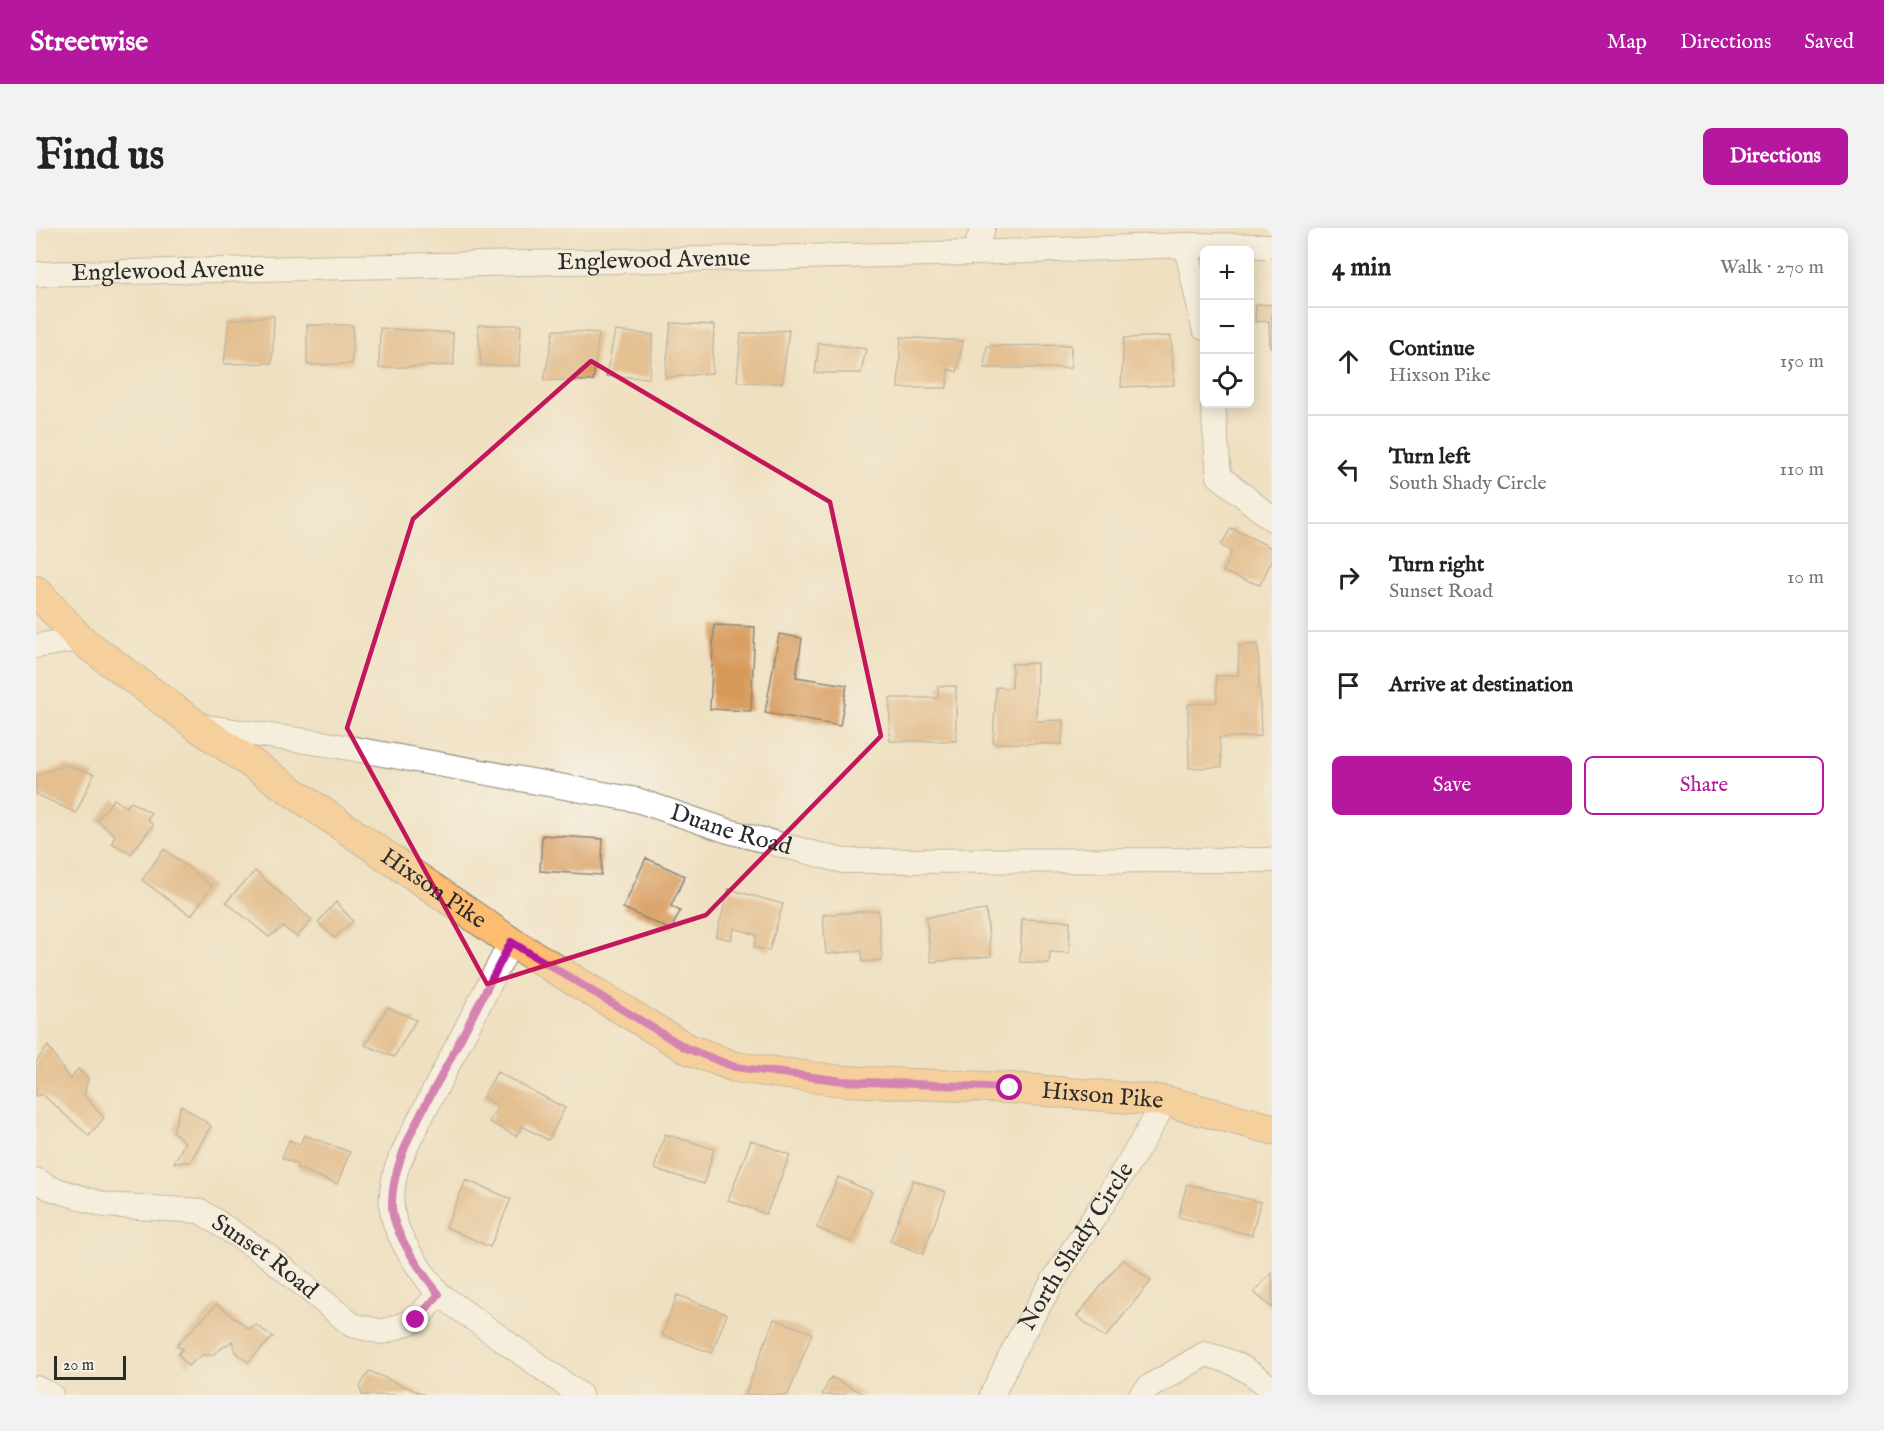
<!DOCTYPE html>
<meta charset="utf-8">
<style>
body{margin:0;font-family:"IM FELL English",serif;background:#f2f2f2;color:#222}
.controls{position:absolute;right:18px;top:18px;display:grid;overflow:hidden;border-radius:9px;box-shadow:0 3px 15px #0003}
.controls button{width:54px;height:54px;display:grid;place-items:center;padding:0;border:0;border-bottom:2px solid #e0e0e0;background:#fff;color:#222;font:30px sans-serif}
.scale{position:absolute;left:18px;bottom:15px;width:72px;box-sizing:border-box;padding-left:6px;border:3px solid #2b2b2b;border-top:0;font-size:16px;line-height:21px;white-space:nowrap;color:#2b2b2b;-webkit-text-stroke:4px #f7f3e8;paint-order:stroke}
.stop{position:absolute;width:18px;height:18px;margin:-14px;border:4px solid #b5179e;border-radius:50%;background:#fff}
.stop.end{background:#b5179e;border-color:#fff;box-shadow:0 2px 6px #0008}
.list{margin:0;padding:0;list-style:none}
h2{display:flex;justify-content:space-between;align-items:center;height:78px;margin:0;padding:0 24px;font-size:26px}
h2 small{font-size:20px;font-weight:400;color:#767676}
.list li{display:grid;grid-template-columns:39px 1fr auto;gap:18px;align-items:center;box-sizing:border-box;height:108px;padding:0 24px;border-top:2px solid #e0e0e0}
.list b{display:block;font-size:22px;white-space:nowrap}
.list p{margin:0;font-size:20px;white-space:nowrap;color:#767676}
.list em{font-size:20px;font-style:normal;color:#767676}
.actions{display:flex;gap:12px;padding:18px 24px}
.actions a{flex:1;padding:14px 0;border:2px solid #b5179e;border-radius:9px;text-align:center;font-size:21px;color:#b5179e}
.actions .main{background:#b5179e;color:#fff}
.icon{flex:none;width:33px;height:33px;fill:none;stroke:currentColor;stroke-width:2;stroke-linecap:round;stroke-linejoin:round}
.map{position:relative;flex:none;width:1236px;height:1167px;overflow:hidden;border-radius:9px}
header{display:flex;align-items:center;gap:36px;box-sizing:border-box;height:84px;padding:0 30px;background:#b5179e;color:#fff}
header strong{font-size:28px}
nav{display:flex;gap:33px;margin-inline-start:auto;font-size:21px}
.intro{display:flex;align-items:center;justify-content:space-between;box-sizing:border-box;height:144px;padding:0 36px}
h1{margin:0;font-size:42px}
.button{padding:15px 27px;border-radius:9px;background:#b5179e;color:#fff;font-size:21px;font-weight:700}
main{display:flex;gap:36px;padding:0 36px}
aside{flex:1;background:#fff;border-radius:9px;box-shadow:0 3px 15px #0003}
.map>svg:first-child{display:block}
</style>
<header>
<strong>Streetwise</strong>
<nav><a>Map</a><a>Directions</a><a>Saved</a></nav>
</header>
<div class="intro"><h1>Find us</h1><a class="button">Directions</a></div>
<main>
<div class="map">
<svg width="1236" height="1167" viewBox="0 0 1236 1167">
<rect width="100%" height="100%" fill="#f7f3e8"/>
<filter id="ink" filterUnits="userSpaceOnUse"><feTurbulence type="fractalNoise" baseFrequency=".0167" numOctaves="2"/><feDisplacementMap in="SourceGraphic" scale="12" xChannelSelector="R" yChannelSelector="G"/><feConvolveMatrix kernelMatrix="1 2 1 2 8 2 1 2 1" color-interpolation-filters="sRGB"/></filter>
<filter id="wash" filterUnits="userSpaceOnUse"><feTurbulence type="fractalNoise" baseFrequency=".008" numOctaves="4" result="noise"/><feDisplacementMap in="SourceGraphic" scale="24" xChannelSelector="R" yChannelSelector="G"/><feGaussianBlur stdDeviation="1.35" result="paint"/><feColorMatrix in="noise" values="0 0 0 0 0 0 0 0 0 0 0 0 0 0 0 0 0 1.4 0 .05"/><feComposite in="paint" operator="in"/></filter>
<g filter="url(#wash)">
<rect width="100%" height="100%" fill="#efe0c1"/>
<g id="blocks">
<path fill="#d79959" d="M1220 76 1236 77V119H1234L1233 93 1219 94Z
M238 88 236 135 188 136 193 92Z
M635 95 678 97 676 145 629 150Z
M271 97H317L316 136 271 137Z
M442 97H485L483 138 445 137Z
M344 100 417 105 418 137 343 140Z
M518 102 563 105 557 153 508 152Z
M753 102 746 155 701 154 705 106Z
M579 103 617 107 613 150 570 148Z
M1135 108 1138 157 1085 159 1088 110Z
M865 109 927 113 921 144 912 141 911 160H862Z
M783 115 830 121 825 145H779Z
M1035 117V140H948L951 118Z
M1195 300 1236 320V332L1224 357 1187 344 1195 324 1185 317Z
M678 397 719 399 715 483 674 481Z
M743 406 766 410 760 449 811 457 804 498 729 485Z
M1222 416 1225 508 1183 510 1186 539 1153 540 1152 476 1181 474 1180 448 1202 447 1203 418Z
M1001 435 1000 493 1027 492 1026 516 957 515 960 459 976 460V436Z
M902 458H920V513H854V470H902Z
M29 537 58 546 40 585 0 566V548Z
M78 571 90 579 95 574 115 585 111 591 117 597 95 626 76 615 79 607 61 592Z
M506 607 567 611 565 647 504 643Z
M128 621 176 658 155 688 106 652Z
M610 630 649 648 635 678 644 683 635 702 587 680Z
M219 643 276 692 261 709 247 699 233 709 190 674Z
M693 661 747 676 733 723 718 719 721 707 698 700 695 712 680 708Z
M300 674 317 693 298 710 282 694Z
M842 682 846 732 827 734 826 723 790 726 787 687Z
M950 682 955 728 895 734 890 689Z
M986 691 1034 693 1033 725 1014 724 1013 735 984 734Z
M352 779 380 792 358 829 329 817Z
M12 818 34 852 42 841 52 851 48 867 68 890 53 908 6 866 0 868V834Z
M461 844 529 880 512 912 486 898 480 908 453 894 462 878 447 869Z
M145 877 175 898 154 934 138 935 149 914 137 904Z
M629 906 678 921 668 956 618 941Z
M268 907 314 924 301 956 261 940V936L246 930 253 912 264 917Z
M715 912 754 927 730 986 692 972Z
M802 949 836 964 815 1014 781 1000Z
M430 952 475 971 454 1019 410 999Z
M877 952 910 964 887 1026 854 1013Z
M1151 956 1224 974 1216 1007 1142 989Z
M1087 1031 1115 1053 1069 1110 1041 1088Z
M1236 1044V1080L1218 1064Z
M641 1067 691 1086 676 1125 626 1107Z
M181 1076 213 1101 219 1096 237 1109 212 1134 199 1123 196 1113 176 1127H166L152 1138 142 1126 147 1121 140 1118Z
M738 1091 776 1105 752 1167H709Z
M333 1143 389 1167H326L324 1159Z
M795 1149 830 1167H786Z"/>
</g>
</g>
<g filter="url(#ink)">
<use href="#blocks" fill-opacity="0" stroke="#8d8676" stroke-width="1.5"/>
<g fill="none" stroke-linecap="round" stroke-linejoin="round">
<g stroke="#8d8676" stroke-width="26">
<g id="minor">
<path d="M1150 17 1168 100"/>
<path d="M938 25 947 0"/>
<path id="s1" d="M0 46 938 25 1150 17 1236 18"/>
<path d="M1177 176 1183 248 1236 291"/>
<path d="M0 418 44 411"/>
<path id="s2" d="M162 498 291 516 601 572 692 603 807 633 1236 632"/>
<path d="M475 714 373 912C369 923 361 935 359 947 357 956 355 970 356 980 357 1005 387 1047 403 1066L544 1167"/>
<path id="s3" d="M0 952 14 960 69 977 164 983 231 1027 316 1097 347 1104 380 1092 403 1066"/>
<path d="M0 1160 15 1167"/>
<path id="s4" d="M956 1167C967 1145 977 1122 989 1101 1032 1023 1087 952 1129 873"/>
<path d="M1105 1167 1113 1159 1169 1126C1200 1134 1211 1141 1236 1161"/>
</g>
</g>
<g stroke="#8d8676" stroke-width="32">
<g id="major">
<path id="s5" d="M0 363 44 411 161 498 475 714 650 820 699 839 807 853 974 860 1129 873 1236 901"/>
</g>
</g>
<use href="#minor" stroke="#fff" stroke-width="24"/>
<use href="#major" stroke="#fdbc6f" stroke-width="30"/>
</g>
</g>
<g fill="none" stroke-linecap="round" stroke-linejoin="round" filter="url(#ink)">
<path stroke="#b5179e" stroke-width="8" d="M380 1092 403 1066C387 1047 356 1003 356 979 355 931 388 881 410 839 431 798 453 756 475 714L650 820 699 839 807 853 974 860"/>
</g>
<path d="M0 0H1236V1167H0ZM555 133 794 274 845 508 670 687 451 756 311 500 377 291Z" fill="#efe0c1" fill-opacity=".55" fill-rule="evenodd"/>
<path fill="none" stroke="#c2185b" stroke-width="4.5" stroke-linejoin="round" d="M555 133 794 274 845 508 670 687 451 756 311 500 377 291Z"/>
<g text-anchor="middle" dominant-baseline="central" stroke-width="4.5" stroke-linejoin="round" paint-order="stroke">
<g font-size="24" fill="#2b2b2b" stroke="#f7f3e8">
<text stroke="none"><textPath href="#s1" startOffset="618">Englewood Avenue</textPath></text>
<text stroke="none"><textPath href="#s1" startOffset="132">Englewood Avenue</textPath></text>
<text stroke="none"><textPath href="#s2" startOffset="544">Duane Road</textPath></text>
<text stroke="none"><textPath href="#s5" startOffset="498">Hixson Pike</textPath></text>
<text stroke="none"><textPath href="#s5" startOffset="1218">Hixson Pike</textPath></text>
<text stroke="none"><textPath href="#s4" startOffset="171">North Shady Circle</textPath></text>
<text stroke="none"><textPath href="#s3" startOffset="248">Sunset Road</textPath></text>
</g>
</g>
</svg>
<div class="controls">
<button>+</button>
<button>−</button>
<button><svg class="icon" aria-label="locate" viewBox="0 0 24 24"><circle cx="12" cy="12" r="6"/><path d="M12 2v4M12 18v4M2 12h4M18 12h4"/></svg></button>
</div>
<div class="scale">20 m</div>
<div class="stop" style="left:974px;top:860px"></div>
<div class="stop end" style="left:380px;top:1092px"></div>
</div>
<aside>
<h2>4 min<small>Walk · 270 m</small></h2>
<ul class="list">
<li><svg class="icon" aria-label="ahead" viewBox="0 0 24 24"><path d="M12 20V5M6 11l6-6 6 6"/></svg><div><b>Continue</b><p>Hixson Pike</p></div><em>150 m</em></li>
<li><svg class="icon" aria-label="left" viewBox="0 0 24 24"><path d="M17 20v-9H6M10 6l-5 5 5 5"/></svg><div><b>Turn left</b><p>South Shady Circle</p></div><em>110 m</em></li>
<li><svg class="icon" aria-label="right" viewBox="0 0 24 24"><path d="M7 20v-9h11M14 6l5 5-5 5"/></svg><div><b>Turn right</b><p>Sunset Road</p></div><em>10 m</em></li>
<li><svg class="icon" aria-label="arrive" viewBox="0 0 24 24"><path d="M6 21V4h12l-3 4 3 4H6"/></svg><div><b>Arrive at destination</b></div></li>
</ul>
<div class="actions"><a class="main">Save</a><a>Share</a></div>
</aside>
</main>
